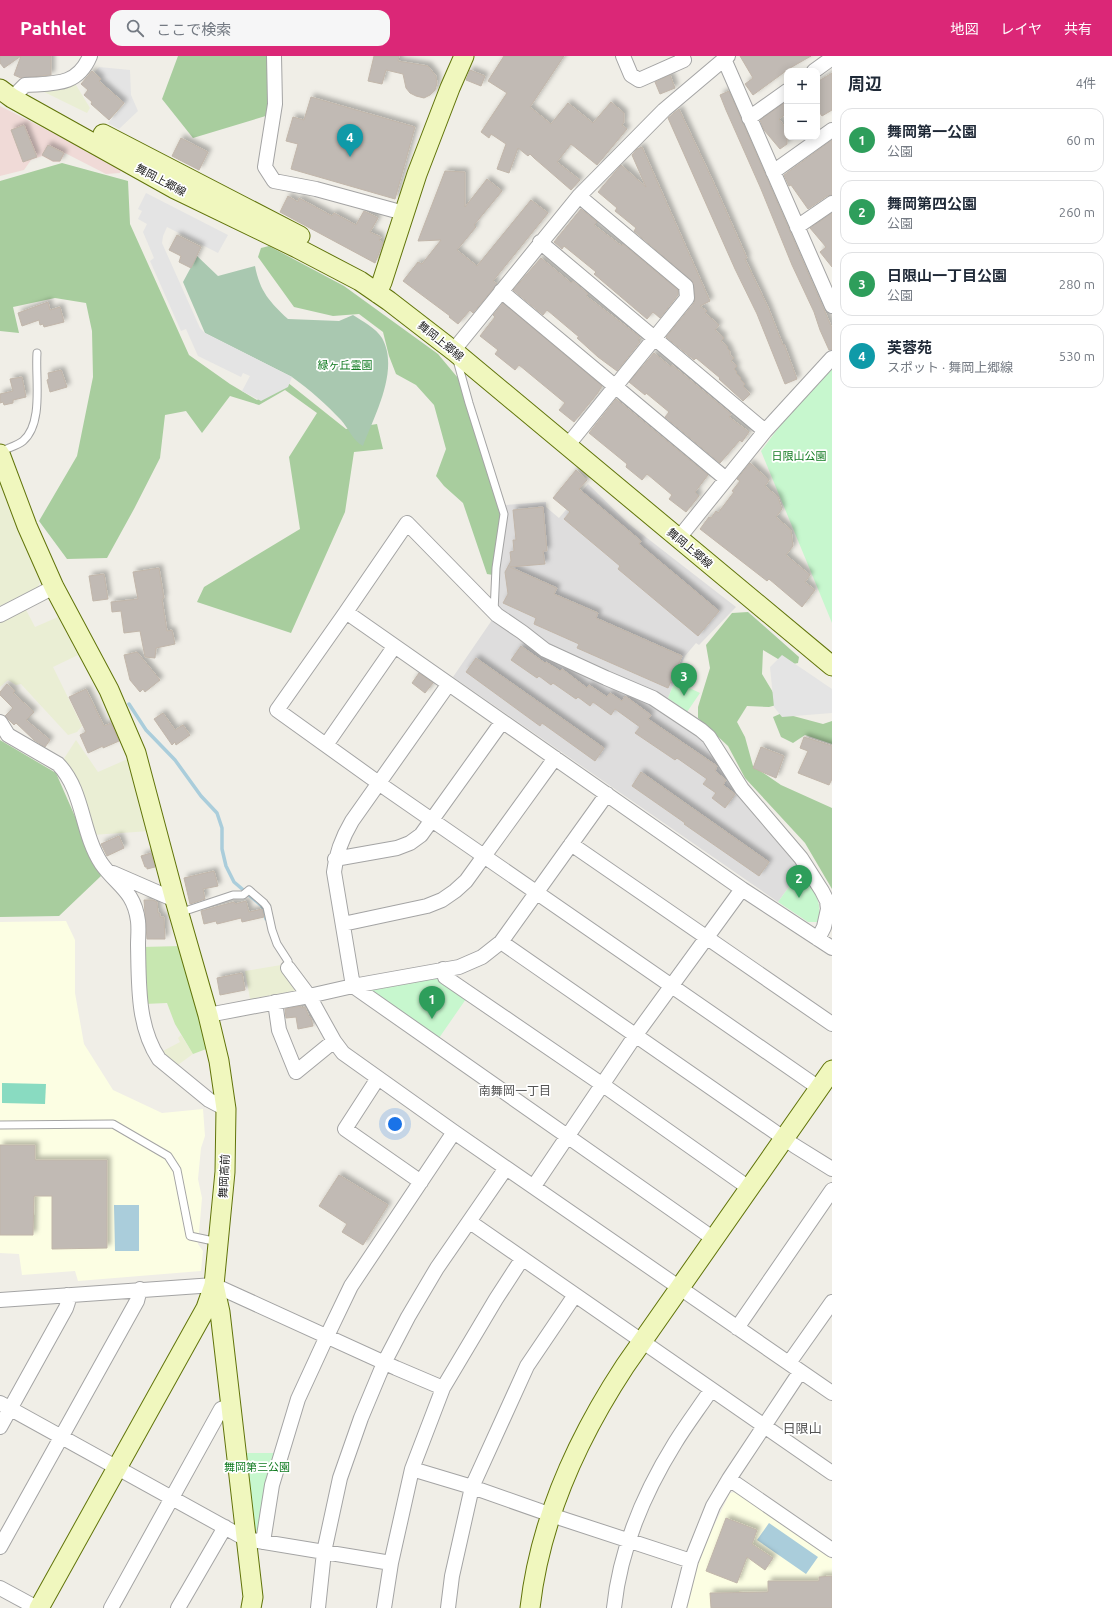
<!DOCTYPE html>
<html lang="ja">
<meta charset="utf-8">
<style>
body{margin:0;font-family:Ubuntu,"Noto Sans JP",sans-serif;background:#f6f6f7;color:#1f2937}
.controls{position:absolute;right:12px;top:12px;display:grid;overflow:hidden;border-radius:8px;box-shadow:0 2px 10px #0003}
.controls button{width:36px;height:36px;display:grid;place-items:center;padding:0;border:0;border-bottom:1px solid #e0e1e3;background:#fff;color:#1f2937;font:20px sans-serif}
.you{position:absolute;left:395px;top:1068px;width:14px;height:14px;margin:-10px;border:3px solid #fff;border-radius:50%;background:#1a73e8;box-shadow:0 0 0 6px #1a73e833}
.badge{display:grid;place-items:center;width:26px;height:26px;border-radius:50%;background:#db2777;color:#fff;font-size:13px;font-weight:700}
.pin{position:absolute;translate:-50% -33px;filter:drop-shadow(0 1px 2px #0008)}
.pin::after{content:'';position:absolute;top:21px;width:14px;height:12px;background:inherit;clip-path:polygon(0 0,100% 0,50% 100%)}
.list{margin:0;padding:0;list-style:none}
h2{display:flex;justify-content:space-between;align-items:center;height:52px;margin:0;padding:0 16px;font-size:17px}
h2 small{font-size:13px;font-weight:400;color:#747a83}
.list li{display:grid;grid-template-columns:26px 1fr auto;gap:12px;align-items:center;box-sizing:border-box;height:64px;margin:0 8px 8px;padding:0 8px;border:1px solid #e0e1e3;border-radius:12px}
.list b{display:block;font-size:15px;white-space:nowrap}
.list p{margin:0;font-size:13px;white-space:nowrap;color:#747a83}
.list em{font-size:13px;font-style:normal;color:#747a83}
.icon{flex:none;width:22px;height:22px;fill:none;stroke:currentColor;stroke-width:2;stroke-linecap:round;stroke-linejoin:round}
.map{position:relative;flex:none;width:832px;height:1552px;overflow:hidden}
header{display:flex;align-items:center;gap:24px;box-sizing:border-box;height:56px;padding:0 20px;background:#db2777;color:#fff}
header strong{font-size:19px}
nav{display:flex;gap:22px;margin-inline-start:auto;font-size:14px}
.search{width:280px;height:36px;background:#f6f6f7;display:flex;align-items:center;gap:10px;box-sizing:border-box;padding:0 14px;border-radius:12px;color:#747a83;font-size:15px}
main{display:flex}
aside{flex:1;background:#fff}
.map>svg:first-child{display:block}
</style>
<header>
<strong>Pathlet</strong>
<div class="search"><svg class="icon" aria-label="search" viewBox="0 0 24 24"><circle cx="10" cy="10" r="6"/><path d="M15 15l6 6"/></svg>ここで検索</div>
<nav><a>地図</a><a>レイヤ</a><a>共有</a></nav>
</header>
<main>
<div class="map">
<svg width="832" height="1552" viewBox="0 0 832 1552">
<defs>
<filter id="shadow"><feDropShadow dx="3.5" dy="-3.5" stdDeviation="2" flood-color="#0004"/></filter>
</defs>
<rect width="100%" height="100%" fill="#f0eee7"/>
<path fill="#dedddd" d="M588 428 629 468 736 551 699 589 696 587 685 600 668 642 547 588 499 554 498 512 506 463V449L546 446V451L559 462Z
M492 564 517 581 540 598 655 651 705 684 737 739 801 814 778 846 453 621Z"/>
<path fill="#f0dad7" d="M0 50 122 112 120 117 106 118 65 97 60 106H53L42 100 31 104 24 114 0 120Z"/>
<path fill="#fcfee3" d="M66 865 75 884V937L84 988 113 1034 162 1057 203 1053 205 1080 201 1092 198 1123 202 1142 198 1188 203 1195 201 1215 78 1225 75 1215 22 1219 19 1198 0 1197V866Z
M735 1436 832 1503V1552H685L698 1502 730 1437Z"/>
<path fill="#eaeed4" d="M73 26 76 29 90 52 87 57 36 32Z
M0 420 40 526 38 531 0 550Z
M24 550 35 571 58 561 78 599 53 611 82 670 77 676 68 679 21 628 16 629 8 624 0 631V562Z
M76 684 98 716 130 702 150 775 92 779 63 704Z
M281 909 299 934 250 943 245 915Z
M181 979 193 998 175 1011 161 996 180 986 178 982Z"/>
<path fill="#c7e7b0" d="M181 890 209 992 193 998 175 968 167 947 144 948 142 891Z"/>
<path fill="#a8cd9e" d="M178 0H272L269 59 193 82 162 43Z
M62 107 128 125 130 168 189 299 230 328 257 344 287 326 346 373 377 368 383 393 354 396 345 456 291 577 197 546 204 531 300 473 289 401 317 357 285 334 259 349 230 340 202 377 186 355 165 359 160 402 134 453 107 502 67 503 39 465 77 400 93 321 92 275 86 247 55 242 13 251 19 277 0 275V125Z
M269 190 344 230 438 298 458 322 502 459 493 519 487 518 463 447 444 430 436 420 446 393 434 349 416 329 396 318 389 300 383 276 359 258 333 260 294 251 258 201 261 192Z
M748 556 799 601 798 607 788 609 763 594 762 618 780 648 769 651 747 650 737 666 745 681 753 710 781 729 832 752V833L805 787 745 722 728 690 698 662V651L710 612 706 589 732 557Z
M782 657 823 668 832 665V688L805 679 793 687 781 681 773 661Z
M0 684 56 717 101 820 59 860 0 861Z"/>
<path fill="#a9c8b0" d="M197 200 218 220 255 210C260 236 270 246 288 263L339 265 353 259C362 265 376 272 382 282 400 314 374 360 363 390 353 385 349 373 341 364 327 349 310 334 292 321L205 277 183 226Z"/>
<path fill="#c7f7ce" d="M832 313V567L761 395 795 350Z
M675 625 700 637 687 656 668 642Z
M801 814C811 831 825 846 817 866H808L778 846Z
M436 922 466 943 439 982 369 933Z
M246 1397H277L260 1482 249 1479Z"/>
<path fill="#89dbc1" d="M2 1027 46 1028 45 1048 2 1047Z"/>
<path fill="#e4e4e4" d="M99 11 130 14 131 39 138 55 119 73 108 67 125 47 100 25 102 23 95 16Z
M146 137 228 179 218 197 167 171 163 180 162 187 200 272 205 277 292 321 288 331 261 345 242 335 250 320 243 317 241 321 198 300 186 273 181 275 150 205 154 202 143 176 147 168 138 163 142 155 138 153Z
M782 599 832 633V657L782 661 774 651 770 611Z"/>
<path fill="#aacddb" d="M114 1149H139V1195H115Z
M769 1467 818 1501 806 1518 757 1484Z"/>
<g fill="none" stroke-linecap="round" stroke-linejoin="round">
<path stroke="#aacddb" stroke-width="3.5" d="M129 648 146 674 175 704 201 740 217 757 222 772V793L226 810 234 826 262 850 266 863"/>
</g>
<path fill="#c1bab4" stroke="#c1b6aa" filter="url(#shadow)" d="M0 0H51V19L21 22 14 19 21 0 4 12 0 7Z
M374 0H399L398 5 428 10 436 20 437 27 435 34 430 39 424 42 416 40 410 37 406 32 403 18 386 14 382 28 368 25Z
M504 0H564L530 51 551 68 568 47 593 67 611 46 624 57V66L622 69 627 73 597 109 571 88 557 106 580 124 571 134 534 102 530 98 528 100 518 92 509 117 497 113 506 88 491 78 489 82 481 76 507 37 488 25Z
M740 0H811L790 12 753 39 745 28 753 22Z
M470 14 485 20 481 30 466 24Z
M92 15 101 23 99 25 124 47 109 64 91 48 92 46 84 39 88 34 81 28Z
M832 17V54L822 60 817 53V26Z
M670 19 675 32 660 38 655 26Z
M729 35 832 272V294H829L820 274 814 256 792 209 761 133 726 54 720 39Z
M311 41 415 71 395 143 291 113 298 88 286 85 293 61 304 64Z
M787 45V57L779 63 787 74V88L780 93 764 74 760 64Z
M679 53 712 123 747 202 745 203 768 251 783 289 784 288 797 323 785 328 757 258 735 213 668 62Z
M24 69 37 101 23 106 11 74Z
M181 82 208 96 199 114 172 100Z
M832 84V139L827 140 808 153 791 129 789 130 784 119Z
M48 89 64 97 60 105H53L42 99Z
M642 91 710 245 700 250 707 255 705 257 719 269 715 274 724 282 721 285 728 291 727 292 730 295V299L734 302 731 305 737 310 734 313 737 316 736 317 741 322 740 323 745 328 743 330 750 338 743 345 719 323 720 322 696 302 694 304 666 281 694 247 695 241 693 226 634 175 636 172 615 155 617 152 598 136 621 109 646 131 632 99 637 93Z
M445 115 465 116V151L487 123 502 135 474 169 476 171 457 194 477 210 531 144 548 157 493 225 497 228 473 257 470 254 458 268 449 261 450 260 403 225 418 206 422 208 441 184 418 185Z
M288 140 298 146 299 142 332 160 334 157 356 169 364 155 378 162 370 176 381 181 379 184 383 187 375 207 280 156Z
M581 153 597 166 594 169 619 188 622 190 623 188 678 234V239L660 262 653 256 647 263 594 218 596 216 564 190 562 193 554 186Z
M832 157V211L820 196 826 191 810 172Z
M177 179 201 191 191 212 179 206 181 200 169 194Z
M541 202 571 227 573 225 588 238 586 240 640 281 638 284 640 286 617 315 598 301 577 282 579 281 547 254 543 259 513 234Z
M48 246 50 254 60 251 64 266 44 271 43 268 40 269 39 264 22 270 18 257Z
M503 247 602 330 597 338 574 366 559 354 565 347 519 309 515 314 495 298 498 294 480 280 495 261 493 259Z
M654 297 671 311 672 309 731 358 729 361 749 376 742 386 740 384 720 407 665 361 669 356 646 337 645 339 629 326Z
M61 314 67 331 50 336 47 324 49 323 48 317Z
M22 321 26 341 13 344V347L4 349 3 346 0 347V338L13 335 10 323Z
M616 343 708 419 695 436 699 440 686 456 669 443 672 439 647 418 642 424 626 411 627 408 589 377Z
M750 407 769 424 765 430 778 441 782 453 776 461 791 474 793 490 786 499 810 519 805 526 815 534 802 551 769 523 767 525 700 473 709 461 711 462 716 455 718 457 734 436 732 435 740 425 737 423Z
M576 414 587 424 579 433 641 485 639 488 719 555 698 580 618 513 620 510 564 463 570 456 553 442Z
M543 451 547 495H543L545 508 510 511 557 532 554 538 598 557 596 562 682 600 668 632 577 592 579 588 534 568 536 562 503 547 508 538 505 516 511 505 510 496 514 495 513 484H516L513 454Z
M159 512 164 542 162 543 167 575 172 574 175 588 156 592 155 602 145 601 140 575 124 577 121 555 112 556 111 546 138 543 133 516Z
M104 518 108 543 93 545 89 520Z
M521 590 545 607 546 606 560 615 562 613 587 632 589 629 607 641 610 637 622 645 625 640 651 659 648 663 717 710 715 715 726 724 723 729 735 738 725 752 712 742 716 737 703 728 707 723 677 702 675 704 635 677 640 671 615 653 611 659 593 646 590 650 578 641 576 643 553 627 551 629 539 620 537 622 511 604Z
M137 596 160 624 145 636 143 633 140 636 130 624 124 599Z
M476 602 604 692 595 705 542 667 540 670 466 616Z
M419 617 433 627 425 637 412 627Z
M7 628 15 635 13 637 34 656 26 664 50 684 45 691 34 684 16 667 14 669 5 660 13 652 0 639V636Z
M86 633 104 670 111 667 119 685 103 692V690L88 697 80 679 86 676 69 641Z
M163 657 175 674 183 669 190 679 176 689 175 686 172 689 154 663Z
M804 681 832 690V723L829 729 798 717 808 695 800 692Z
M761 691 784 700 776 722 753 712Z
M641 716 769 806 759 820 684 768 685 767 632 730Z
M119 780 124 792 107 800 101 788Z
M151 797 155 811 147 813V811H145L141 800Z
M214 815 218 830 203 833 205 843 190 848 184 822Z
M144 844H153L157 846 158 857H160V861H164L165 883H147Z
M246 845 249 856 262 853 264 861 242 866 241 862 217 868 216 865 204 868 201 855 234 846 235 848Z
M242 917 245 934 220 939 217 922Z
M301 950V952L305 951 309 961 311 962 313 970 298 973 296 961 286 962 285 953Z
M0 1089H35V1104H107V1192L52 1193V1140H34L33 1179H0Z
M339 1119 388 1149 363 1189 342 1176 347 1168 319 1150Z
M726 1462 757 1474 752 1488 773 1502 765 1514 747 1501 737 1527 706 1515Z
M832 1520V1552H711L710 1537 768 1536V1525H819V1521Z"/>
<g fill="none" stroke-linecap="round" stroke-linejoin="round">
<g stroke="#a4a4a4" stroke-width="9">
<path id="lane" d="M457 304 469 347 504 458 496 512 494 556
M0 396C7 392 17 390 23 385 44 367 35 322 37 297
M179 857 233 839H243L249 834 264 847 267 851 272 874 277 888 288 905
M0 1069 113 1068 168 1100 177 1114 190 1180 218 1186"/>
</g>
<g stroke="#a4a4a4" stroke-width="16">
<path id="street" d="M274 0 275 48 265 111 274 125 316 133 404 157
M623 0 631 19 639 24 684 4 682 0
M724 3 832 250
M814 15 832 2
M12 42 25 29C53 27 77 31 90 0
M749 62 787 35
M773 116 832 74
M797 171 832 147
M540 186 765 375
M501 235 726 423
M453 295 579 140 664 54 728 0
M567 390 687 242 686 230 579 140
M678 483 765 375 832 302
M346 556 407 467 497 559 522 576 545 594 606 622 653 642 701 674 709 681 742 733 801 802 822 835 827 845 828 853 824 871 818 883
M0 559 54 531
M448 629 352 765C342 782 336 797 334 816L353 930 714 1183
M0 666 8 679 58 708C84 735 81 776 101 807 116 829 134 834 138 865 139 873 138 881 138 889 139 928 137 970 159 1003L209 1044 226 1053
M326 689 394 591
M571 788 832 968
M335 803 397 792 410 787 421 779 502 666
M113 817 175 844
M343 868 427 850 442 844 455 835 466 825 555 702
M501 886 795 1090 832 1113
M288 912 309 940 334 985 343 997 454 1076 832 1337
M443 913 445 921 603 1029 749 1132
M275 946 279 974 296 1016 334 985
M208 959 309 940 353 930 459 911 482 901 501 886 607 738
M378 1022 345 1073 421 1126
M819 1032 387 733 277 654 346 556 742 833 832 892
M534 1130 635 980 742 833
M470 1166 832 1417
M0 1244 214 1229 396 1312 443 1332 412 1413 472 1431 563 1463 691 1505
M737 1272 832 1134
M789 1307 832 1246
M443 1332 496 1243 522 1203
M0 1347 246 1483 391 1507
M0 1371 66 1252 68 1246 67 1239
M729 1423 832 1494
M263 1486 272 1429 298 1343 327 1280 351 1230 454 1076
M0 1491 137 1245 140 1233
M0 1532 37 1552
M111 1552 221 1353 231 1349
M178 1552 225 1471
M318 1552 324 1496 340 1422 361 1362 384 1307 408 1261 437 1212 506 1112
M384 1552 391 1507 412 1413
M448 1552 452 1520 472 1431 527 1310 575 1239
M614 1552C620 1494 644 1437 675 1387 686 1369 699 1352 711 1334
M679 1552 691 1505 713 1450 729 1423 800 1316"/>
</g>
<g stroke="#61740a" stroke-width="21">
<path id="secondary" d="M0 33 12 42 175 133 297 192 360 225 389 245 455 296 832 610
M103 78 300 180
M377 237 382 226 417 118 450 32 464 0
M0 398 27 470 54 531 109 634 136 697 175 844 208 959 219 1005 226 1053 225 1116 214 1229 220 1256 253 1541 251 1552
M39 1552 206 1252 214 1229
M530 1552C540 1464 577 1383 625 1310L832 1014"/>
</g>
<use href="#lane" stroke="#fff" stroke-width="7"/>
<use href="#street" stroke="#fff" stroke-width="14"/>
<use href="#secondary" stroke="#f0f7be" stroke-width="19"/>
</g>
<g text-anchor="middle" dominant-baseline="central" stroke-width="3.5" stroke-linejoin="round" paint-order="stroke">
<g font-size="11" fill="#202020" stroke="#fff">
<text transform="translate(161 124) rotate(28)">舞岡上郷線</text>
<text transform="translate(441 285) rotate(39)">舞岡上郷線</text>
<text transform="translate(690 492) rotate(40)">舞岡上郷線</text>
<text transform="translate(224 1120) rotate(-87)">舞岡高前</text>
</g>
<g font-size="11" fill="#117b21" stroke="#fff">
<text x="345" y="309">緑ヶ丘霊園</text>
<text x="799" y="400">日限山公園</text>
<text x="257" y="1411">舞岡第三公園</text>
</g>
<g font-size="12" fill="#535353" stroke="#fff">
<text x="515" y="1034">南舞岡一丁目</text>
</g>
<g font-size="13" fill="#535353" stroke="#fff">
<text x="802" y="1372">日限山</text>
</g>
</g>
</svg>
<div class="controls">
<button>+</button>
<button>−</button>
</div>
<div class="you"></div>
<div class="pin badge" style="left:432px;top:963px;background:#2e9e5b">1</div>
<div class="pin badge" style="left:799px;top:842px;background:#2e9e5b">2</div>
<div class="pin badge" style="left:684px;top:640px;background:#2e9e5b">3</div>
<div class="pin badge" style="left:350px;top:101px;background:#0f9aa8">4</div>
</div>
<aside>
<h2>周辺<small>4件</small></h2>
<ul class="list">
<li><span class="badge" style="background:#2e9e5b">1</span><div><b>舞岡第一公園</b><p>公園</p></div><em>60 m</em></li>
<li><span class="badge" style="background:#2e9e5b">2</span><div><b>舞岡第四公園</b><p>公園</p></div><em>260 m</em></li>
<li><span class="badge" style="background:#2e9e5b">3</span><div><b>日限山一丁目公園</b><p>公園</p></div><em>280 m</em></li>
<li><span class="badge" style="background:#0f9aa8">4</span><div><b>芙蓉苑</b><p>スポット · 舞岡上郷線</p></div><em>530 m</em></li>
</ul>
</aside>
</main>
